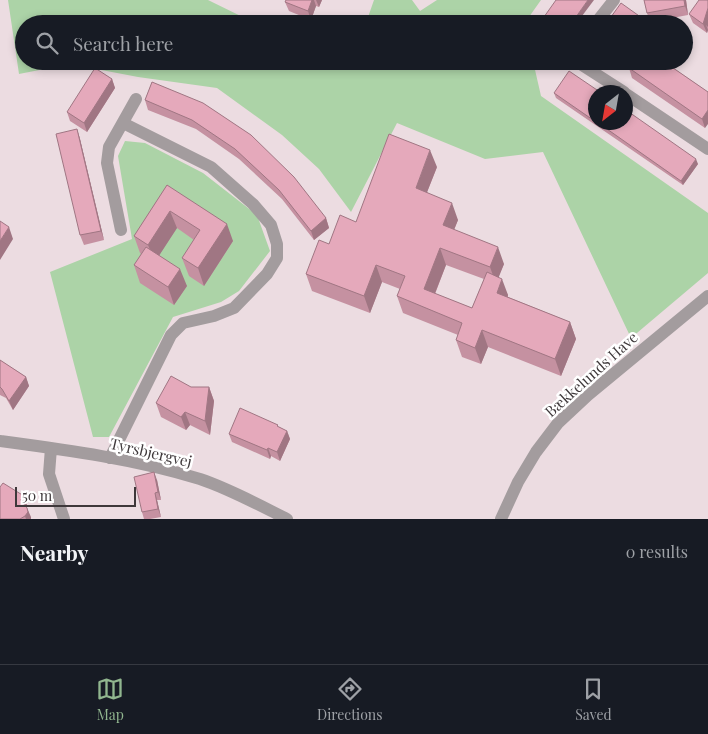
<!DOCTYPE html>
<meta charset="utf-8">
<style>
body{margin:0;font-family:"Playfair Display",serif;background:#20242c;color:#f1f3f6}
.compass{position:absolute;left:588px;top:85px;width:45px;height:45px;border-radius:50%;background:#171b24;box-shadow:0 2px 8px #0003;rotate:211deg}
.scale{position:absolute;left:15px;bottom:12px;width:121px;box-sizing:border-box;padding-left:5px;border:2px solid #3e383a;border-top:0;font-size:14px;line-height:18px;white-space:nowrap;color:#3e383a;-webkit-text-stroke:4px #fff;paint-order:stroke}
.list{margin:0;padding:0;list-style:none}
h2{display:flex;justify-content:space-between;align-items:center;height:65px;margin:0;padding:0 20px;font-size:21px}
h2 small{font-size:16px;font-weight:400;color:#9ea1a6}
.icon{flex:none;width:28px;height:28px;fill:none;stroke:currentColor;stroke-width:2;stroke-linecap:round;stroke-linejoin:round}
.map{position:relative;flex:none;width:708px;height:519px;overflow:hidden}
.search{position:absolute;background:#171b24;box-shadow:0 2px 8px #0003;left:15px;right:15px;top:15px;height:55px;display:flex;align-items:center;gap:12px;box-sizing:border-box;padding:0 18px;border-radius:28px;color:#9ea1a6;font-size:19px}
.sheet{height:145px;background:#171b24}
nav{display:flex;justify-content:space-around;align-items:center;box-sizing:border-box;height:70px;border-top:1px solid #363941;background:#171b24;font-size:14px;color:#9ea1a6}
nav a{display:grid;justify-items:center;gap:2px}
nav .on{color:#91b68f}
.map>svg:first-child{display:block}
</style>
<div class="map">
<svg width="708" height="519" viewBox="0 0 708 519">
<rect width="100%" height="100%" fill="#ecdce1"/>
<path fill="#acd3a7" d="M8 0H208L257 24H24V61H533L541 96 708 213V273L631 338 543 152 485 159 397 123 351 212 319 169 282 135 217 88 138 77 70 64 19 74Z
M374 0H412L420 11 437 0H541L524 24H358L367 20Z
M125 141 145 143 203 173 257 215 270 251 239 291 221 302 173 317 109 437H93L50 272 132 239 118 156Z"/>
<g fill="none" stroke-linecap="round" stroke-linejoin="round">
<path stroke="#a39c9e" stroke-width="12" d="M595 24 614 0
M581 61 582 65 624 92
M626 94 708 149
M121 230 107 163 109 147 136 99
M0 441C67 450 135 459 200 479 230 489 259 505 287 519
M51 448 49 474 64 519
M110 458 171 335 183 323 214 316 234 308 267 274 277 258V244L271 225 253 204 211 167 123 123
M501 519 518 482 536 452 558 423 588 395 708 296"/>
</g>
<path fill="#c591a1" fill-rule="evenodd" d="M286 0H322L319 7 316 6 311 20 289 11 285 2Z
M644 0H686L688 15 650 22 647 13Z
M708 0V31V30L707 33 693 23 689 14Z
M626 61H663L708 92 705 128 632 78 629 68 631 65Z
M112 79 115 88 87 132 70 121 67 112Z
M152 82 326 218 329 228 314 240 282 199 239 159 196 129 148 110 145 100Z
M596 92V122H626L698 164 683 185 556 98 554 93Z
M77 129 80 139 104 240 84 245 80 235Z
M437 167 427 192 458 220 454 230 504 264 498 277 508 295V297L570 322 576 339 561 376 488 347 481 364 462 357 456 340 458 335 403 313 397 296 400 289 382 282 370 313 312 291 306 274 329 244 356 222ZM446 265 484 279 472 308 435 294Z
M167 185 233 241 204 286 189 276 182 258 194 240 177 228 159 255 187 286 174 305 140 283 134 265 141 254 140 253 134 236Z
M0 360 26 377 29 386 13 410 6 398 0 395Z
M209 387 214 401 210 435 190 425 186 430 161 417 156 403Z
M279 427 287 431 290 439 280 461 271 456 270 459 232 442 229 434Z
M157 480 161 500H157L161 517 150 519H144L142 512Z
M27 505 26 507 31 519H0Z"/>
<path fill="#a07683" d="M312 0H314L316 6 311 20 308 11Z
M316 0H322L319 7Z
M588 0H594L576 24H571Z
M684 0H686L688 15 685 6Z
M708 8V27L706 25 708 30 707 33 703 24Z
M642 18 644 24H637Z
M112 79 115 88 87 132 84 123Z
M708 110V124L705 128 702 119Z
M77 129 80 139 104 240 101 231Z
M430 150 437 167 422 205 416 188Z
M696 159 698 164 683 185 681 181Z
M452 203 458 220 449 242 443 225Z
M170 211 177 228 155 262 148 245Z
M326 218 329 228 314 240 311 231Z
M227 224 233 241 204 286 198 268Z
M9 227 13 239 0 260V241Z
M498 247 504 264 496 284 490 267Z
M440 248 446 265 430 306 424 289Z
M376 265 382 282 370 313 364 296Z
M180 269 187 286 174 305 168 287Z
M502 279 508 295 503 310 497 293Z
M570 322 576 339 561 376 555 359Z
M482 330 488 347 481 364 475 348Z
M26 377 29 386 13 410 9 401Z
M209 387 214 401 210 435 205 421Z
M185 412 190 425 186 430 181 417Z
M287 431 290 439 280 461 277 452Z
M268 448 271 456 270 459 267 450Z
M154 472 157 480 161 500 158 492Z
M155 493 157 500 161 517 158 509Z
M24 496 27 505 25 509 21 500Z
M27 508 31 517V519H26L25 516Z"/>
<path fill="#e5a9bb" stroke="#a07683" d="M286 0H312L308 11 285 2Z
M556 0H588L571 24H539Z
M644 0H684L685 6 647 13Z
M699 0H708V8L703 24 689 14Z
M621 3 642 18 637 24H606Z
M634 61H663L708 92V110L702 119 629 68Z
M95 68 112 79 84 123 67 112Z
M569 71 600 92H596V122L554 93Z
M152 82 203 103 251 135 294 177 326 218 311 231 279 190 235 149 192 120 145 100Z
M626 110 696 159 681 181 597 122H626Z
M77 129 101 231 80 235 56 134Z
M389 134 430 150 416 188 452 203 443 225 498 247 490 267 440 248 424 289 472 308 487 272 502 279 497 293 570 322 555 359 482 330 475 348 456 340 462 323 397 296 405 276 376 265 364 296 306 274 319 240 329 244 340 215 356 222Z
M167 185 227 224 198 268 182 258 200 230 170 211 148 245 134 236Z
M0 221 9 227 0 241Z
M146 247 180 269 168 287 134 265Z
M0 360 26 377 9 401 2 389 0 387Z
M171 376 191 387H209L205 421 185 412 181 417 156 403Z
M240 408 278 425 277 426 287 431 277 452 268 448 267 450 229 434Z
M154 472 158 492 155 493 158 509 142 512 134 477Z
M3 483 24 496 21 500 27 508 28 512 25 516 20 519H0V487Z"/>
<g text-anchor="middle" dominant-baseline="central" stroke-width="5" stroke-linejoin="round" paint-order="stroke">
<g font-size="15" fill="#3e383a" stroke="#fff">
<text transform="translate(591 374) rotate(-42)">Bækkelunds Have</text>
<text transform="translate(151 452) rotate(13)">Tyrsbjergvej</text>
</g>
</g>
</svg>
<svg class="compass" viewBox="-18 -18 36 36"><path d="M0-13l5 13h-10z" fill="#e53935"/><path d="M0 13l5-13h-10z" fill="#9ea1a6"/></svg>
<div class="scale">50 m</div>
<div class="search"><svg class="icon" aria-label="search" viewBox="0 0 24 24"><circle cx="10" cy="10" r="6"/><path d="M15 15l6 6"/></svg>Search here</div>
</div>
<section class="sheet">
<h2>Nearby<small>0 results</small></h2>
<ul class="list">
</ul>
</section>
<nav>
<a class="on"><svg class="icon" aria-label="map" viewBox="0 0 24 24"><path d="M3 6l6-2 6 2 6-2v14l-6 2-6-2-6 2zM9 4v14M15 6v14"/></svg>Map</a>
<a><svg class="icon" aria-label="directions" viewBox="0 0 24 24"><path d="M12 3l9 9-9 9-9-9zM9 14v-3h6M13 9l2 2-2 2"/></svg>Directions</a>
<a><svg class="icon" aria-label="saved" viewBox="0 0 24 24"><path d="M7 4h10v16l-5-4-5 4z"/></svg>Saved</a>
</nav>
